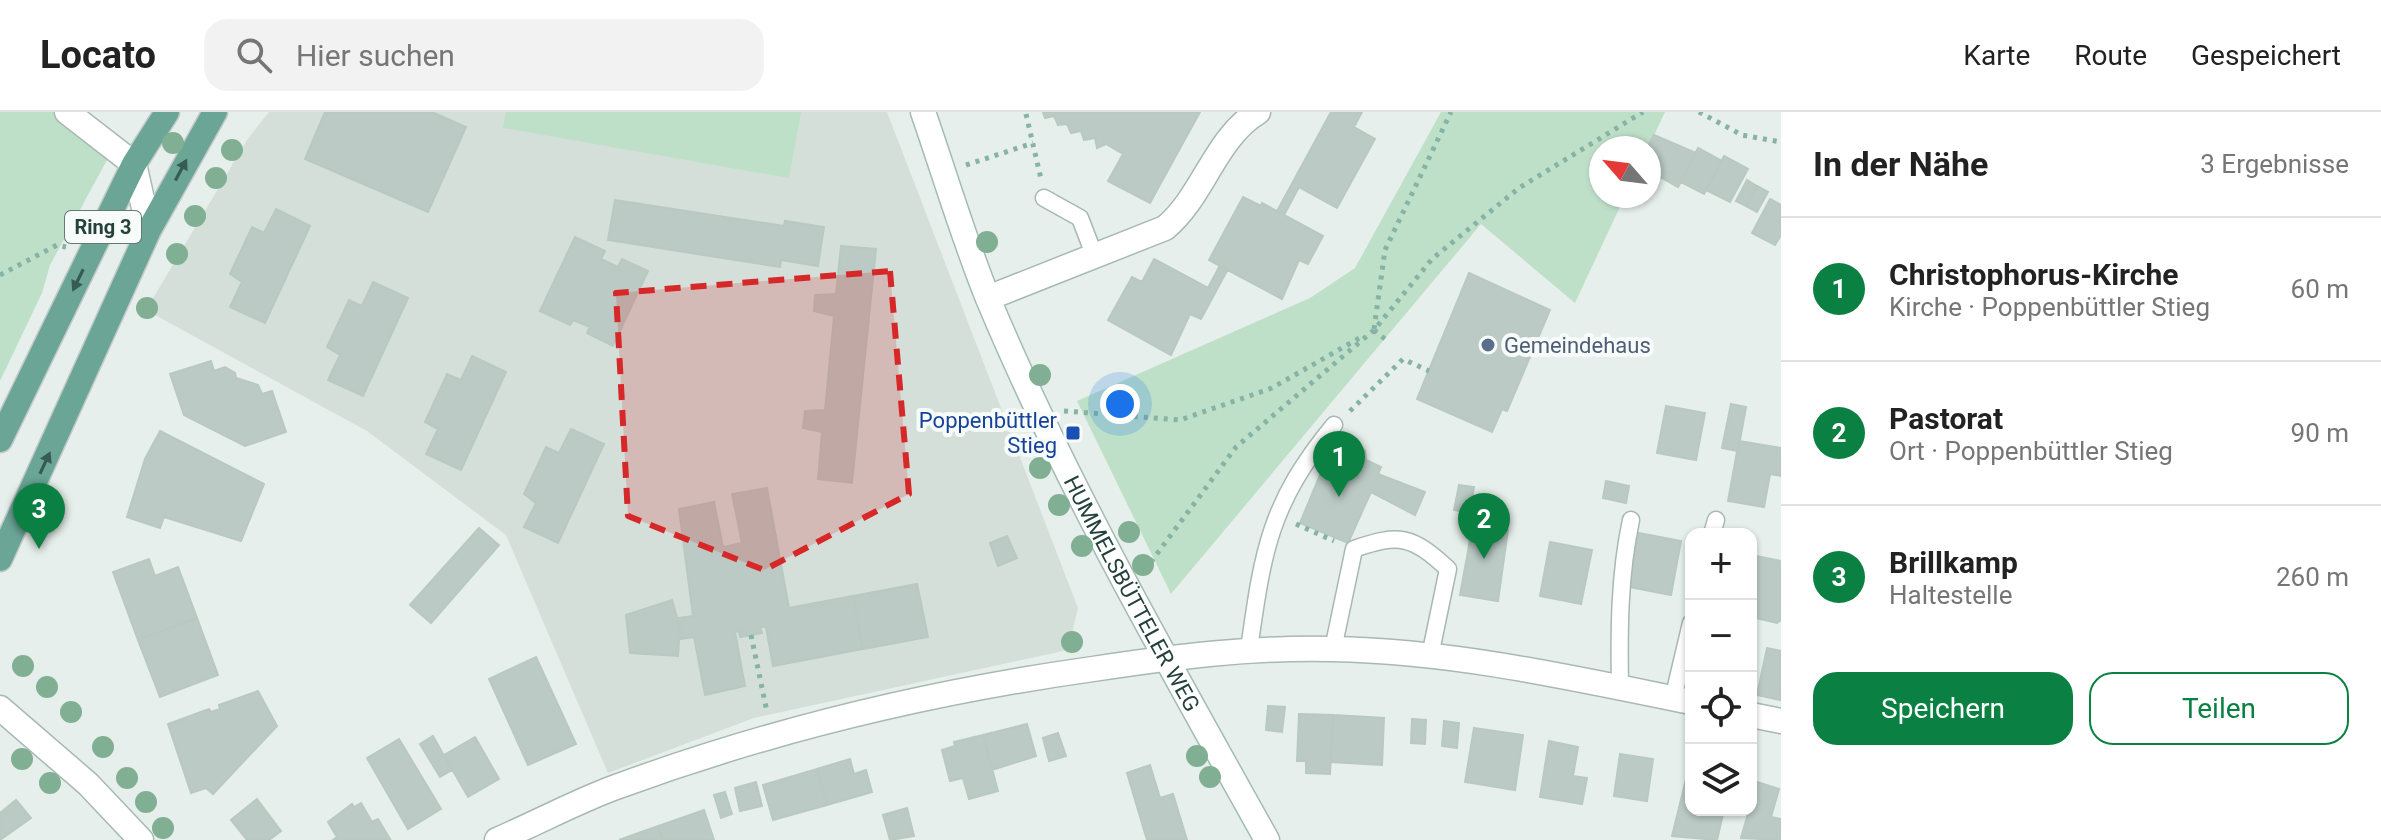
<!DOCTYPE html>
<html lang="de">
<meta charset="utf-8">
<style>
body{margin:0;font-family:Roboto,sans-serif;background:#f2f2f2;color:#222}
.controls{position:absolute;right:24px;bottom:24px;display:grid;overflow:hidden;border-radius:16px;box-shadow:0 2px 6px #0004}
.controls button{width:72px;height:72px;display:grid;place-items:center;padding:0;border:0;border-bottom:2px solid #e0e0e0;background:#fff;color:#222;font:40px sans-serif}
.compass{position:absolute;left:1589px;top:24px;width:72px;height:72px;border-radius:50%;background:#fff;box-shadow:0 2px 6px #0004;rotate:298deg}
.you{position:absolute;left:1120px;top:292px;width:28px;height:28px;margin:-20px;border:6px solid #fff;border-radius:50%;background:#1a73e8;box-shadow:0 0 0 12px #1a73e833}
.badge{display:grid;place-items:center;width:52px;height:52px;border-radius:50%;background:#0b8043;color:#fff;font-size:26px;font-weight:700}
.pin{position:absolute;translate:-50% -66px;filter:drop-shadow(0 2px 4px #0008)}
.pin::after{content:'';position:absolute;top:42px;width:28px;height:24px;background:inherit;clip-path:polygon(0 0,100% 0,50% 100%)}
.list{margin:0;padding:0;list-style:none}
h2{display:flex;justify-content:space-between;align-items:center;height:104px;margin:0;padding:0 32px;font-size:34px}
h2 small{font-size:26px;font-weight:400;color:#767676}
.list li{display:grid;grid-template-columns:52px 1fr auto;gap:24px;align-items:center;box-sizing:border-box;height:144px;padding:0 32px;border-top:2px solid #e0e0e0}
.list b{display:block;font-size:30px;white-space:nowrap}
.list p{margin:0;font-size:26px;white-space:nowrap;color:#767676}
.list em{font-size:26px;font-style:normal;color:#767676}
.actions{display:flex;gap:16px;padding:24px 32px}
.actions a{flex:1;padding:18px 0;border:2px solid #0b8043;border-radius:24px;text-align:center;font-size:28px;color:#0b8043}
.actions .main{background:#0b8043;color:#fff}
.icon{flex:none;width:44px;height:44px;fill:none;stroke:currentColor;stroke-width:2;stroke-linecap:round;stroke-linejoin:round}
.map{position:relative;flex:none;width:1781px;height:728px;overflow:hidden}
header{display:flex;align-items:center;gap:48px;box-sizing:border-box;height:112px;padding:0 40px;background:#fff;border-bottom:2px solid #e0e0e0}
header strong{font-size:38px}
nav{display:flex;gap:44px;margin-inline-start:auto;font-size:28px}
.search{width:560px;height:72px;background:#f2f2f2;display:flex;align-items:center;gap:20px;box-sizing:border-box;padding:0 28px;border-radius:24px;color:#767676;font-size:30px}
main{display:flex}
aside{flex:1;background:#fff}
.map>svg:first-child{display:block}
</style>
<header>
<strong>Locato</strong>
<div class="search"><svg class="icon" aria-label="search" viewBox="0 0 24 24"><circle cx="10" cy="10" r="6"/><path d="M15 15l6 6"/></svg>Hier suchen</div>
<nav><a>Karte</a><a>Route</a><a>Gespeichert</a></nav>
</header>
<main>
<div class="map">
<svg width="1781" height="728" viewBox="0 0 1781 728">
<rect width="100%" height="100%" fill="#e6efeb"/>
<path fill="#d4dfda" d="M269 0H887L1078 496 1068 538 754 606 608 661 506 423 367 319 146 198 247 28Z"/>
<path fill="#bfe0c8" d="M0 0H54L107 48 50 153 42 181 0 269Z
M506 0H801L789 66 503 16Z
M1441 0H1665L1648 36H1601V84H1625L1575 191 1481 112 1171 482 1077 289 1310 186 1355 156Z"/>
<path fill="#bbcac4" stroke="#b8c9c2" stroke-width="2" d="M325 0H432L466 15 428 100 305 47Z
M1043 0H1200L1150 91 1108 69 1123 42 1106 32 1097 36 1095 26 1084 28 1081 19 1071 21 1067 12 1058 13 1054 4 1045 6Z
M1331 0H1362L1354 15 1375 27 1337 96 1299 75 1284 103 1277 99Z
M1654 23 1696 41 1678 75 1655 62 1658 57 1649 53 1647 36Z
M1698 36 1722 49 1704 82 1681 70Z
M1724 44 1748 57 1730 90 1706 78Z
M1747 68 1757 74 1746 94 1736 89Z
M1757 74 1768 80 1757 100 1746 94Z
M1243 85 1261 94 1262 91 1323 124 1308 152 1299 148 1282 187 1209 148Z
M1770 87 1781 93V123L1775 133 1752 121Z
M615 88 784 114 785 109 824 115 818 154 781 148 780 155 608 128Z
M276 97 310 114 265 211 230 195 242 170 230 162 252 115 264 121Z
M575 125 605 139 601 147 618 155 622 147 648 159 613 234 587 221 590 215 573 208 570 213 540 199Z
M841 134 876 137 852 371 818 367 822 320 803 316 805 299 825 298 834 204 814 199 815 183 836 182Z
M1154 147 1208 176 1220 153 1228 157 1201 207 1190 202 1171 243 1108 208 1132 165 1142 170Z
M1469 161 1550 198 1507 299 1502 297 1492 320 1417 287Z
M373 170 408 186 363 284 328 268 340 243 327 235 349 188 362 194Z
M472 244 506 260 461 358 426 342 438 317 425 310 447 262 461 268Z
M211 249 214 259 225 255 235 261 236 266 258 273 262 282 272 279 286 320 245 334 184 303 170 262Z
M1731 292 1746 295 1738 339 1722 336Z
M1666 294 1705 301 1696 348 1657 341Z
M571 317 604 332 558 431 524 415 536 391 524 382 546 335 559 341Z
M160 319 264 372 241 429 164 405 160 416 127 405 145 347Z
M1739 329 1781 336V364L1770 362 1764 395 1728 389Z
M1332 334 1347 340 1354 334 1361 335 1365 339 1366 348 1381 355 1378 362 1425 380 1415 403 1371 380 1348 431 1300 411Z
M1606 369 1629 374 1626 391 1603 386Z
M1459 373 1474 375 1470 401 1454 398Z
M767 376 789 496 853 484 863 537 773 554 766 515H760L762 521 740 525 739 519 735 520 745 574 705 583 694 525 680 527 678 506 693 504 679 397 714 390 723 435 742 431 732 382Z
M1473 412 1508 418 1498 489 1460 483Z
M479 416 499 433 431 511 410 493Z
M1639 421 1681 429 1671 483 1629 475Z
M1007 424 1017 446 998 454 990 431Z
M1550 430 1592 438 1581 492 1540 484Z
M1751 443 1781 449V508L1777 511 1751 505Z
M149 447 155 464 178 455 197 506 138 528 113 460Z
M917 472 928 525 863 537 853 484Z
M672 488 680 516 678 544 630 541 626 503Z
M197 506 218 563 160 585 138 528Z
M1767 536 1781 539 1780 588 1757 583Z
M536 545 576 632 528 653 489 567Z
M258 579 277 614 213 682 206 676 191 681 168 612 209 597 211 600 220 597 219 593Z
M1268 594 1285 595 1282 620 1266 618Z
M1299 602 1333 603 1330 662 1306 661V649H1297Z
M1333 603 1384 606 1382 653 1331 650Z
M1412 607 1426 608 1425 632 1411 631Z
M1444 609 1459 611 1457 636 1442 634Z
M1027 612 1036 644 992 658 983 623Z
M1474 616 1523 623 1515 678 1465 670Z
M1058 621 1066 644 1049 649 1043 626Z
M983 623 998 679 969 687 963 666 950 669 942 638 955 634 954 630Z
M433 624 452 658 440 665 420 632Z
M475 625 499 667 468 685 444 643Z
M399 627 441 697 408 717 367 646Z
M1549 629 1578 635 1573 664 1587 666 1582 692 1540 685Z
M1620 642 1653 647 1647 689 1614 684Z
M850 647 854 662 866 658 872 680 827 693 817 657Z
M1690 651 1691 698H1724L1717 728 1672 724Z
M1150 653 1160 686 1173 682 1187 728H1147L1127 661Z
M817 657 827 693 773 708 763 673Z
M756 670 762 694 740 699 735 676Z
M1757 670 1779 677 1771 705 1781 707V728L1741 726Z
M725 680 732 702 721 706 714 683Z
M257 687 281 719 269 728H247L231 708Z
M16 688 31 706 0 728V701Z
M361 691 372 710 378 707 390 727 333 728 337 725 328 710 352 692 354 695Z
M907 696 914 724 890 728 883 703Z
M704 698 714 728H663L658 714Z
M658 714 663 728H619Z"/>
<g fill="none" stroke-linecap="round" stroke-linejoin="round">
<g stroke="#a8b8b2" stroke-width="19">
<path id="lane" d="M1044 86 1080 106 1095 145
M1712 422 1716 408
M1249 537C1263 439 1269 392 1334 313
M1333 537 1354 437C1400 421 1412 424 1448 457L1430 544
M1620 576C1619 520 1619 464 1631 408
M1673 587 1691 511"/>
</g>
<g stroke="#a8b8b2" stroke-width="27">
<path id="street" d="M67 0 134 52 149 118
M988 186 1165 116C1203 85 1215 26 1258 0
M0 596 88 672 141 728
M1751 603 1781 609
M497 728C537 711 575 690 616 675 771 618 929 580 1093 557 1172 545 1251 535 1332 537 1453 539 1573 566 1691 590"/>
</g>
<g stroke="#a4bbb3" stroke-width="27">
<g id="secondary">
<path id="s1" d="M923 0C945 63 964 128 989 189 1067 375 1169 552 1267 728"/>
</g>
</g>
<g stroke="#c2cac8" stroke-width="27">
<path id="primary" d="M0 328 134 52 167 0
M0 447 149 118 215 0"/>
</g>
<path stroke="#86b3a5" stroke-width="5" stroke-dasharray="4 6" stroke-linecap="butt" d="M1699 0 1742 23 1781 30
M1026 2 1041 67
M966 53 1033 31
M0 163 57 133 66 135
M1374 217 1385 138 1451 0
M1374 218 1385 227
M1064 299 1180 308 1272 276 1363 224
M1350 299 1403 247 1429 259
M1296 412 1334 429
M1145 458 1236 335 1374 218 1432 147 1519 76 1643 0
M751 523 767 600"/>
<use href="#lane" stroke="#fff" stroke-width="16"/>
<use href="#street" stroke="#fff" stroke-width="24"/>
<use href="#secondary" stroke="#fff" stroke-width="24"/>
<use href="#primary" stroke="#6aa596" stroke-width="24"/>
</g>
<g fill="#80af93">
<circle cx="173" cy="31" r="11"/>
<circle cx="232" cy="38" r="11"/>
<circle cx="216" cy="66" r="11"/>
<circle cx="195" cy="104" r="11"/>
<circle cx="987" cy="130" r="11"/>
<circle cx="177" cy="142" r="11"/>
<circle cx="147" cy="196" r="11"/>
<circle cx="1040" cy="263" r="11"/>
<circle cx="1040" cy="356" r="11"/>
<circle cx="1059" cy="393" r="11"/>
<circle cx="1129" cy="420" r="11"/>
<circle cx="1082" cy="434" r="11"/>
<circle cx="1143" cy="453" r="11"/>
<circle cx="1072" cy="530" r="11"/>
<circle cx="23" cy="554" r="11"/>
<circle cx="47" cy="575" r="11"/>
<circle cx="71" cy="600" r="11"/>
<circle cx="103" cy="635" r="11"/>
<circle cx="1197" cy="644" r="11"/>
<circle cx="22" cy="647" r="11"/>
<circle cx="1210" cy="665" r="11"/>
<circle cx="127" cy="666" r="11"/>
<circle cx="50" cy="671" r="11"/>
<circle cx="146" cy="690" r="11"/>
<circle cx="163" cy="716" r="11"/>
</g>
<defs><path id="oneway-solid" d="M-6-.8H1V-3.2L6.5 0L1 3.2V.8H-6Z" transform="scale(2)"/></defs>
<g fill="#365b51">
<use href="#oneway-solid" transform="translate(181 58) rotate(-62)"/>
<use href="#oneway-solid" transform="translate(78 168) rotate(116)"/>
<use href="#oneway-solid" transform="translate(45 351) rotate(-65)"/>
</g>
<path fill="#d62828" fill-opacity="0.2" stroke="#d62828" stroke-width="6" stroke-dasharray="16 10" stroke-linejoin="round" d="M890 159 909 382 764 458 628 404 616 181Z"/>
<circle fill="#5c6f8a" stroke="#f7fbf9" stroke-width="3" cx="1488" cy="233" r="8"/>
<rect fill="#1a4fb4" stroke="#f7fbf9" stroke-width="3" x="1065" y="313" width="16" height="16" rx="4"/>
<g text-anchor="middle" dominant-baseline="central" stroke-width="8" stroke-linejoin="round" paint-order="stroke">
<rect fill="#f7fbf9" stroke="#637a73" stroke-width="2" x="65" y="99" width="76" height="32" rx="6"/>
<g font-size="20" font-weight="bold" fill="#24423a">
<text x="103" y="115">Ring 3</text>
</g>
<g font-size="22" fill="#4e5e75" stroke="#f7fbf9" text-anchor="start">
<text x="1504" y="233">Gemeindehaus</text>
</g>
<g font-size="22" fill="#164399" stroke="#f7fbf9" text-anchor="end">
<text x="1057" y="308">Poppenbüttler<tspan x="1057" dy="25">Stieg</tspan></text>
</g>
<g font-size="22" fill="#24423a" stroke="#f7fbf9">
<text stroke="none"><textPath href="#s1" startOffset="526">HUMMELSBÜTTELER WEG</textPath></text>
</g>
</g>
</svg>
<div class="controls">
<button>+</button>
<button>−</button>
<button><svg class="icon" aria-label="locate" viewBox="0 0 24 24"><circle cx="12" cy="12" r="6"/><path d="M12 2v4M12 18v4M2 12h4M18 12h4"/></svg></button>
<button><svg class="icon" aria-label="layers" viewBox="0 0 24 24"><path d="M12 4l9 5-9 5-9-5zM3 14l9 5 9-5"/></svg></button>
</div>
<svg class="compass" viewBox="-18 -18 36 36"><path d="M0-13l5 13h-10z" fill="#e53935"/><path d="M0 13l5-13h-10z" fill="#767676"/></svg>
<div class="you"></div>
<div class="pin badge" style="left:1339px;top:385px">1</div>
<div class="pin badge" style="left:1484px;top:447px">2</div>
<div class="pin badge" style="left:39px;top:437px">3</div>
</div>
<aside>
<h2>In der Nähe<small>3 Ergebnisse</small></h2>
<ul class="list">
<li><span class="badge">1</span><div><b>Christophorus-Kirche</b><p>Kirche · Poppenbüttler Stieg</p></div><em>60 m</em></li>
<li><span class="badge">2</span><div><b>Pastorat</b><p>Ort · Poppenbüttler Stieg</p></div><em>90 m</em></li>
<li><span class="badge">3</span><div><b>Brillkamp</b><p>Haltestelle</p></div><em>260 m</em></li>
</ul>
<div class="actions"><a class="main">Speichern</a><a>Teilen</a></div>
</aside>
</main>
